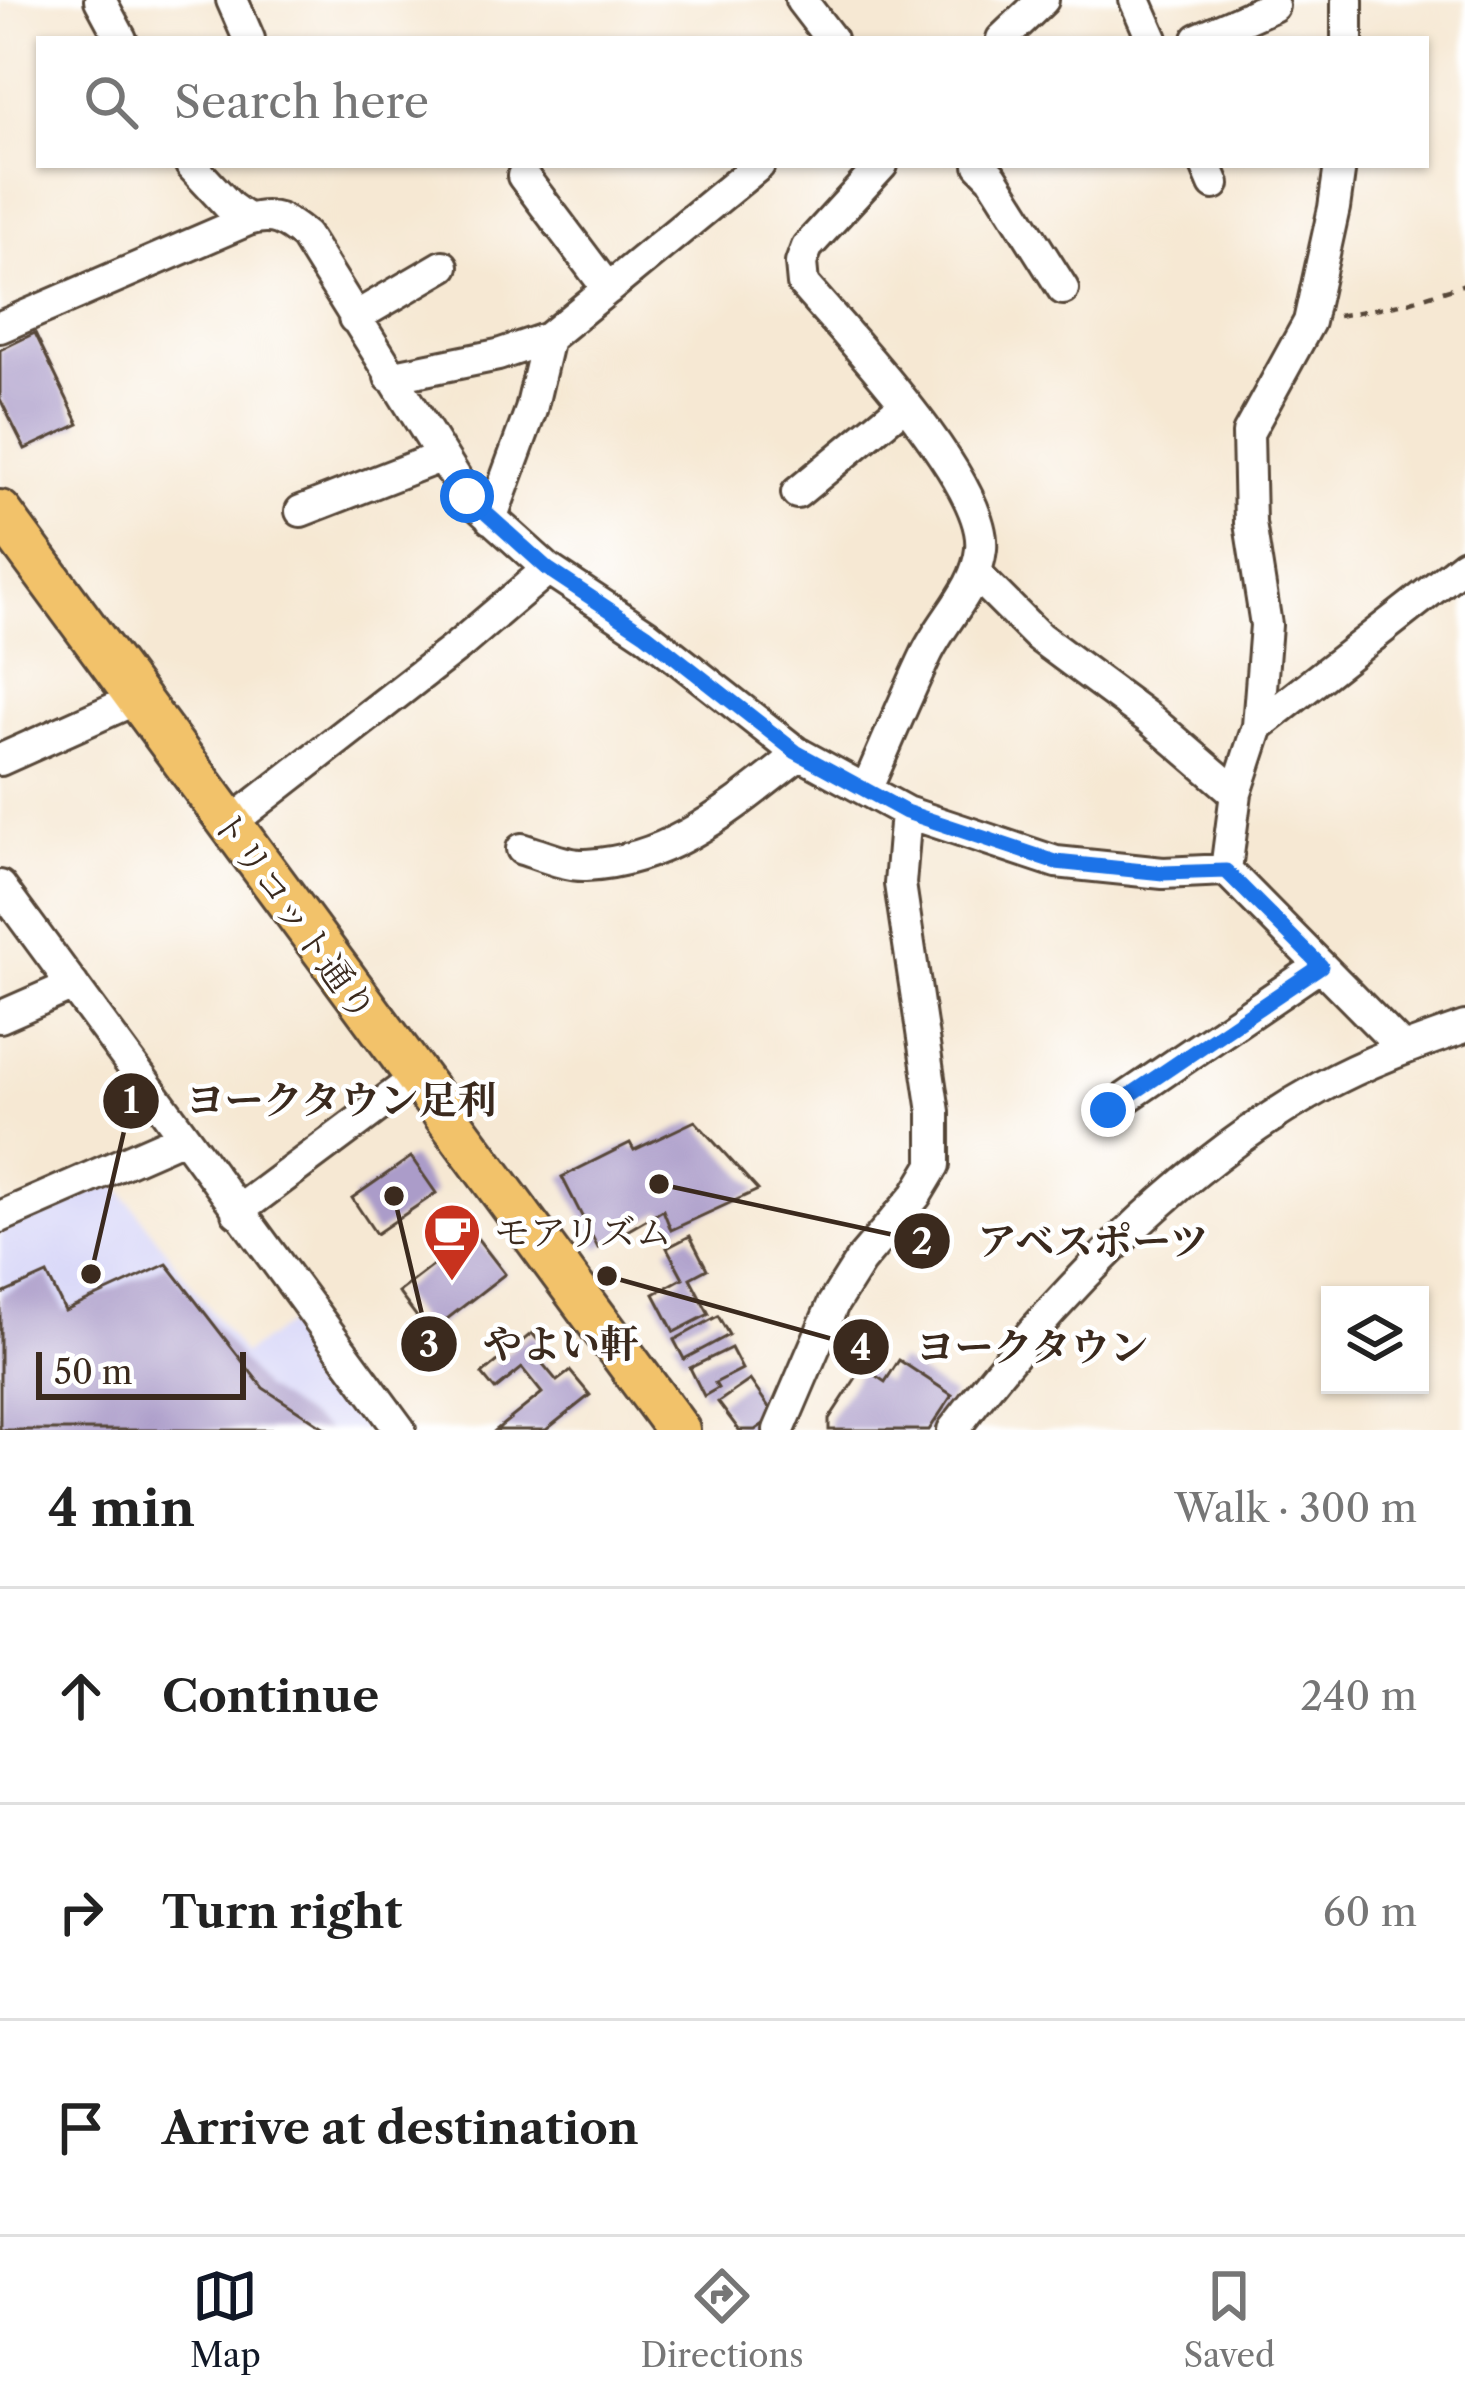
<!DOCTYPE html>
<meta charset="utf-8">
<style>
body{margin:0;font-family:"Libre Caslon Text","Noto Serif JP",serif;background:#f6f6f6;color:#222}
.controls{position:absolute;right:36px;bottom:36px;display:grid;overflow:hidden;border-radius:0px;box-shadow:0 3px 9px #0004}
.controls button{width:108px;height:108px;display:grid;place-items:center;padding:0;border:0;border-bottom:3px solid #e0e0e0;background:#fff;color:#222;font:60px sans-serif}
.scale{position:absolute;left:36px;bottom:30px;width:210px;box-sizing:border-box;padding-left:12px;border:6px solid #3b2a1e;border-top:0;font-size:33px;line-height:42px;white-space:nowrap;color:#3b2a1e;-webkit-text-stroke:9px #fff;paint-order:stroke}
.stop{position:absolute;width:36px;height:36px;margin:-27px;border:9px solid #1a73e8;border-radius:50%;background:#fff}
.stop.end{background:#1a73e8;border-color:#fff;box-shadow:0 3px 12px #0008}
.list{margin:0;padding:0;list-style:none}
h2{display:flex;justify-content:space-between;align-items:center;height:156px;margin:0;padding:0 48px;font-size:51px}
h2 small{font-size:39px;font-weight:400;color:#767676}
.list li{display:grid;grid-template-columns:78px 1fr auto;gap:36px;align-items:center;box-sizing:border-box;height:216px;padding:0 48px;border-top:3px solid #e0e0e0}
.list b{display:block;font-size:45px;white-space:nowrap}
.list em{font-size:39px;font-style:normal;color:#767676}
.icon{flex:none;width:66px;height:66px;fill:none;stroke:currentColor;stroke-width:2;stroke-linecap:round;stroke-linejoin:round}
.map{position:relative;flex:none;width:1465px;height:1430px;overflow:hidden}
.search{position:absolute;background:#fff;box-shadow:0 3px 9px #0004;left:36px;right:36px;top:36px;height:132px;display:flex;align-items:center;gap:30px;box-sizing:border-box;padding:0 42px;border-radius:0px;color:#767676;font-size:45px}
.sheet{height:804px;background:#fff}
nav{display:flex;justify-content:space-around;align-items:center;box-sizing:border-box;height:168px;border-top:3px solid #e0e0e0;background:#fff;font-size:33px;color:#767676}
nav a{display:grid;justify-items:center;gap:6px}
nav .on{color:#111827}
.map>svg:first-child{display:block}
</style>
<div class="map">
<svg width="1465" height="1430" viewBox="0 0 1465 1430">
<rect width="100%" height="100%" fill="#fff"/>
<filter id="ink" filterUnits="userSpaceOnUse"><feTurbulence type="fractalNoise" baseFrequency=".00833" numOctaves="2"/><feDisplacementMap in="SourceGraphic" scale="24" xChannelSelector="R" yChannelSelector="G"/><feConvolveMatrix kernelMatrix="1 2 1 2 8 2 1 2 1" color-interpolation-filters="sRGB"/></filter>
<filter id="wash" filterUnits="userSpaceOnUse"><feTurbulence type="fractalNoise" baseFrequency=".004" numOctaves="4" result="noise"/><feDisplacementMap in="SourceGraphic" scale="48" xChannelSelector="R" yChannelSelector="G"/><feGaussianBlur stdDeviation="2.7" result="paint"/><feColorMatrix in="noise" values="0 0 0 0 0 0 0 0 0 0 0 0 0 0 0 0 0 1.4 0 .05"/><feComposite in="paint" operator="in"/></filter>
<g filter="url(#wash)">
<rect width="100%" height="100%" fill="#f6e8d3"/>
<path fill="#d8d7f8" d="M114 1181 243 1354 300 1316 385 1430H0V1231Z"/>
<g id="blocks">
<path fill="#ab9cc9" d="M35 333 79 424 25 449 0 399V350Z
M695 1121 758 1190 671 1230 663 1210 598 1248 562 1177 630 1143 634 1150Z
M411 1157 436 1193 376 1234 352 1198Z
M474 1234 505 1274 429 1333 398 1292Z
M690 1236 707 1269 690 1278 709 1314 674 1332 654 1294 683 1278 667 1248Z
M167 1264 263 1388 328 1430H0V1295L47 1274 65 1311Z
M718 1316 729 1335 684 1359 674 1340Z
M532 1333 546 1350 537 1357 557 1381 570 1371 590 1395 546 1430H496L542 1393 522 1368 495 1390 482 1374Z
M731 1348 742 1369 715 1383 718 1388 704 1396 690 1368Z
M899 1360 952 1395 929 1430H829V1419L863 1367 885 1382Z
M750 1380 775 1416 755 1430H739L718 1402Z"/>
</g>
</g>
<g filter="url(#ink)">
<use href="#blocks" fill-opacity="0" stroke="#574639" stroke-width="3"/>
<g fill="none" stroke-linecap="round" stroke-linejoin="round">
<g stroke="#574639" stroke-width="36">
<path id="minor" d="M100 0 121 39
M232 0 249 39
M801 0 831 39
M1135 0 1152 39
M1002 39 1043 0
M1198 39 1273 6
M1347 39V0
M191 165 230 207 248 220C274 212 285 220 305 236L467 496 548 569 646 634 796 752 906 812 1056 862 1163 873 1226 870
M980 165 992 177 1063 289
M1206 165 1214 184
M1340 165 1334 208 1309 322 1248 433 1250 523 1266 625 1258 726 1236 793 1226 870 1403 1049
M523 176 608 289
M354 318 443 266
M0 327 248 220
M390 377 498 355 548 338 759 165
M797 493 905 404
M301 511 440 457
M491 519 531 410 548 338
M976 574 1039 637 1151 720 1236 793
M1258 726 1465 564
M0 760 136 699
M866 790C886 745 905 699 926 655 943 619 977 589 981 549 988 483 847 335 803 284L801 263 807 247 882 165
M228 825 458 646 548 569
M522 849C542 855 566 866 586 865 673 861 735 804 800 754
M0 886 400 1430
M0 1017 73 985
M1108 1110 1320 966
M237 1212 415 1079
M0 1217 183 1137
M779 1430 833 1304 860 1261 916 1195 934 1165V1112L900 884 906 812
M953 1430C1050 1302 1179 1165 1321 1087 1366 1062 1416 1044 1465 1027"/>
</g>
<g stroke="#574639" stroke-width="48">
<path id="highway" d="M0 512 678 1430"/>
</g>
<path stroke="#574639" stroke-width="4.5" stroke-dasharray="9 9" stroke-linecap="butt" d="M1338 316 1405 303 1465 284"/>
<use href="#minor" stroke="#fff" stroke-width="30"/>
<use href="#highway" stroke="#f2c26a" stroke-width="42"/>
</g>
</g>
<g fill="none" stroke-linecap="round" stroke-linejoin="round" filter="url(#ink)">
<path stroke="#1a73e8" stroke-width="15" d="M467 496 548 569 646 634 796 752 906 812 1056 862 1163 873 1226 871 1321 966 1108 1110"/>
</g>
<defs>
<g id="cafe-pin" transform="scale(3)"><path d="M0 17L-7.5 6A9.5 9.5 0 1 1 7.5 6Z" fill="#c8321e" stroke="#fff"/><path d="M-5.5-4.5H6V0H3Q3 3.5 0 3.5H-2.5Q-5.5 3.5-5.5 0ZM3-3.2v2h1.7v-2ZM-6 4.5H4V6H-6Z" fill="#fff"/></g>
</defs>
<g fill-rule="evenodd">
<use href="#cafe-pin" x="452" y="1232"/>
</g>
<g text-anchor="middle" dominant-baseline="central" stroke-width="9" stroke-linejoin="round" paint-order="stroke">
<g font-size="36" fill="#3b2a1e" stroke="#fff">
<text transform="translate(294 915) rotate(54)">トリコット通り</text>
</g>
<g font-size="36" fill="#3b2a1e" stroke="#fff" text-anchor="start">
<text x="494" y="1232">モアリズム</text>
</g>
</g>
<path fill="none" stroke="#3b2a1e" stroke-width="4.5" d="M91 1274L131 1101M659 1184L922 1241M394 1196L429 1344M607 1276L861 1347"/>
<g fill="#3b2a1e" stroke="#fff" stroke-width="4.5">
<circle cx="91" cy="1274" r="12"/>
<circle cx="659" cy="1184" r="12"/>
<circle cx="394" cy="1196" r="12"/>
<circle cx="607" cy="1276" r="12"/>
<circle cx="131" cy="1101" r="30"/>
<circle cx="922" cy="1241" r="30"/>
<circle cx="429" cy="1344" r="30"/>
<circle cx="861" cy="1347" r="30"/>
</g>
<g font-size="36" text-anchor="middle" font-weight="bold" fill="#fff">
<text x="131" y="1113">1</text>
<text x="922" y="1254">2</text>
<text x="429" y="1357">3</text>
<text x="861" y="1360">4</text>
</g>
<g font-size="39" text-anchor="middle" font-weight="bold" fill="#3b2a1e" stroke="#fff" stroke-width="9" stroke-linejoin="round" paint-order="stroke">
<text x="341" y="1114">ヨークタウン足利</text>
<text x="1093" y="1255">アベスポーツ</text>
<text x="561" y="1358">やよい軒</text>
<text x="1032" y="1361">ヨークタウン</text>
</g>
</svg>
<div class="controls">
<button><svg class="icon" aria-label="layers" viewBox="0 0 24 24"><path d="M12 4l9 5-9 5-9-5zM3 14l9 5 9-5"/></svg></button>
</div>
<div class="scale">50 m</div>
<div class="stop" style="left:467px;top:496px"></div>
<div class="stop end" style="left:1108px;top:1110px"></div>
<div class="search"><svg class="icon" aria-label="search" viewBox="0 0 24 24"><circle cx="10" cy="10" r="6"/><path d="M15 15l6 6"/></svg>Search here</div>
</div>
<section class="sheet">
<h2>4 min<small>Walk · 300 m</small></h2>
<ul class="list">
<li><svg class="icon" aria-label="ahead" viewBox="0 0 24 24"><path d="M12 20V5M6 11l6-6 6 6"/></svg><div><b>Continue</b></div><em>240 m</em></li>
<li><svg class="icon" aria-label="right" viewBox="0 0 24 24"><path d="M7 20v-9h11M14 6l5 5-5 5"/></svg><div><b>Turn right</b></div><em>60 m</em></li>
<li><svg class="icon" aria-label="arrive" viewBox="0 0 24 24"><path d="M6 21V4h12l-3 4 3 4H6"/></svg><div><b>Arrive at destination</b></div></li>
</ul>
</section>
<nav>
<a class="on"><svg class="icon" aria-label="map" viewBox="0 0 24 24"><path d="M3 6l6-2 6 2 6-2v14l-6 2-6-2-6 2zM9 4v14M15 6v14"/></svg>Map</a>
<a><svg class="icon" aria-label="directions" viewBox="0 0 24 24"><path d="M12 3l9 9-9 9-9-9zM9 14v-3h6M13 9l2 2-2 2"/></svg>Directions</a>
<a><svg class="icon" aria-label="saved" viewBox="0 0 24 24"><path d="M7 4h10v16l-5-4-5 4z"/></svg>Saved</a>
</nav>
